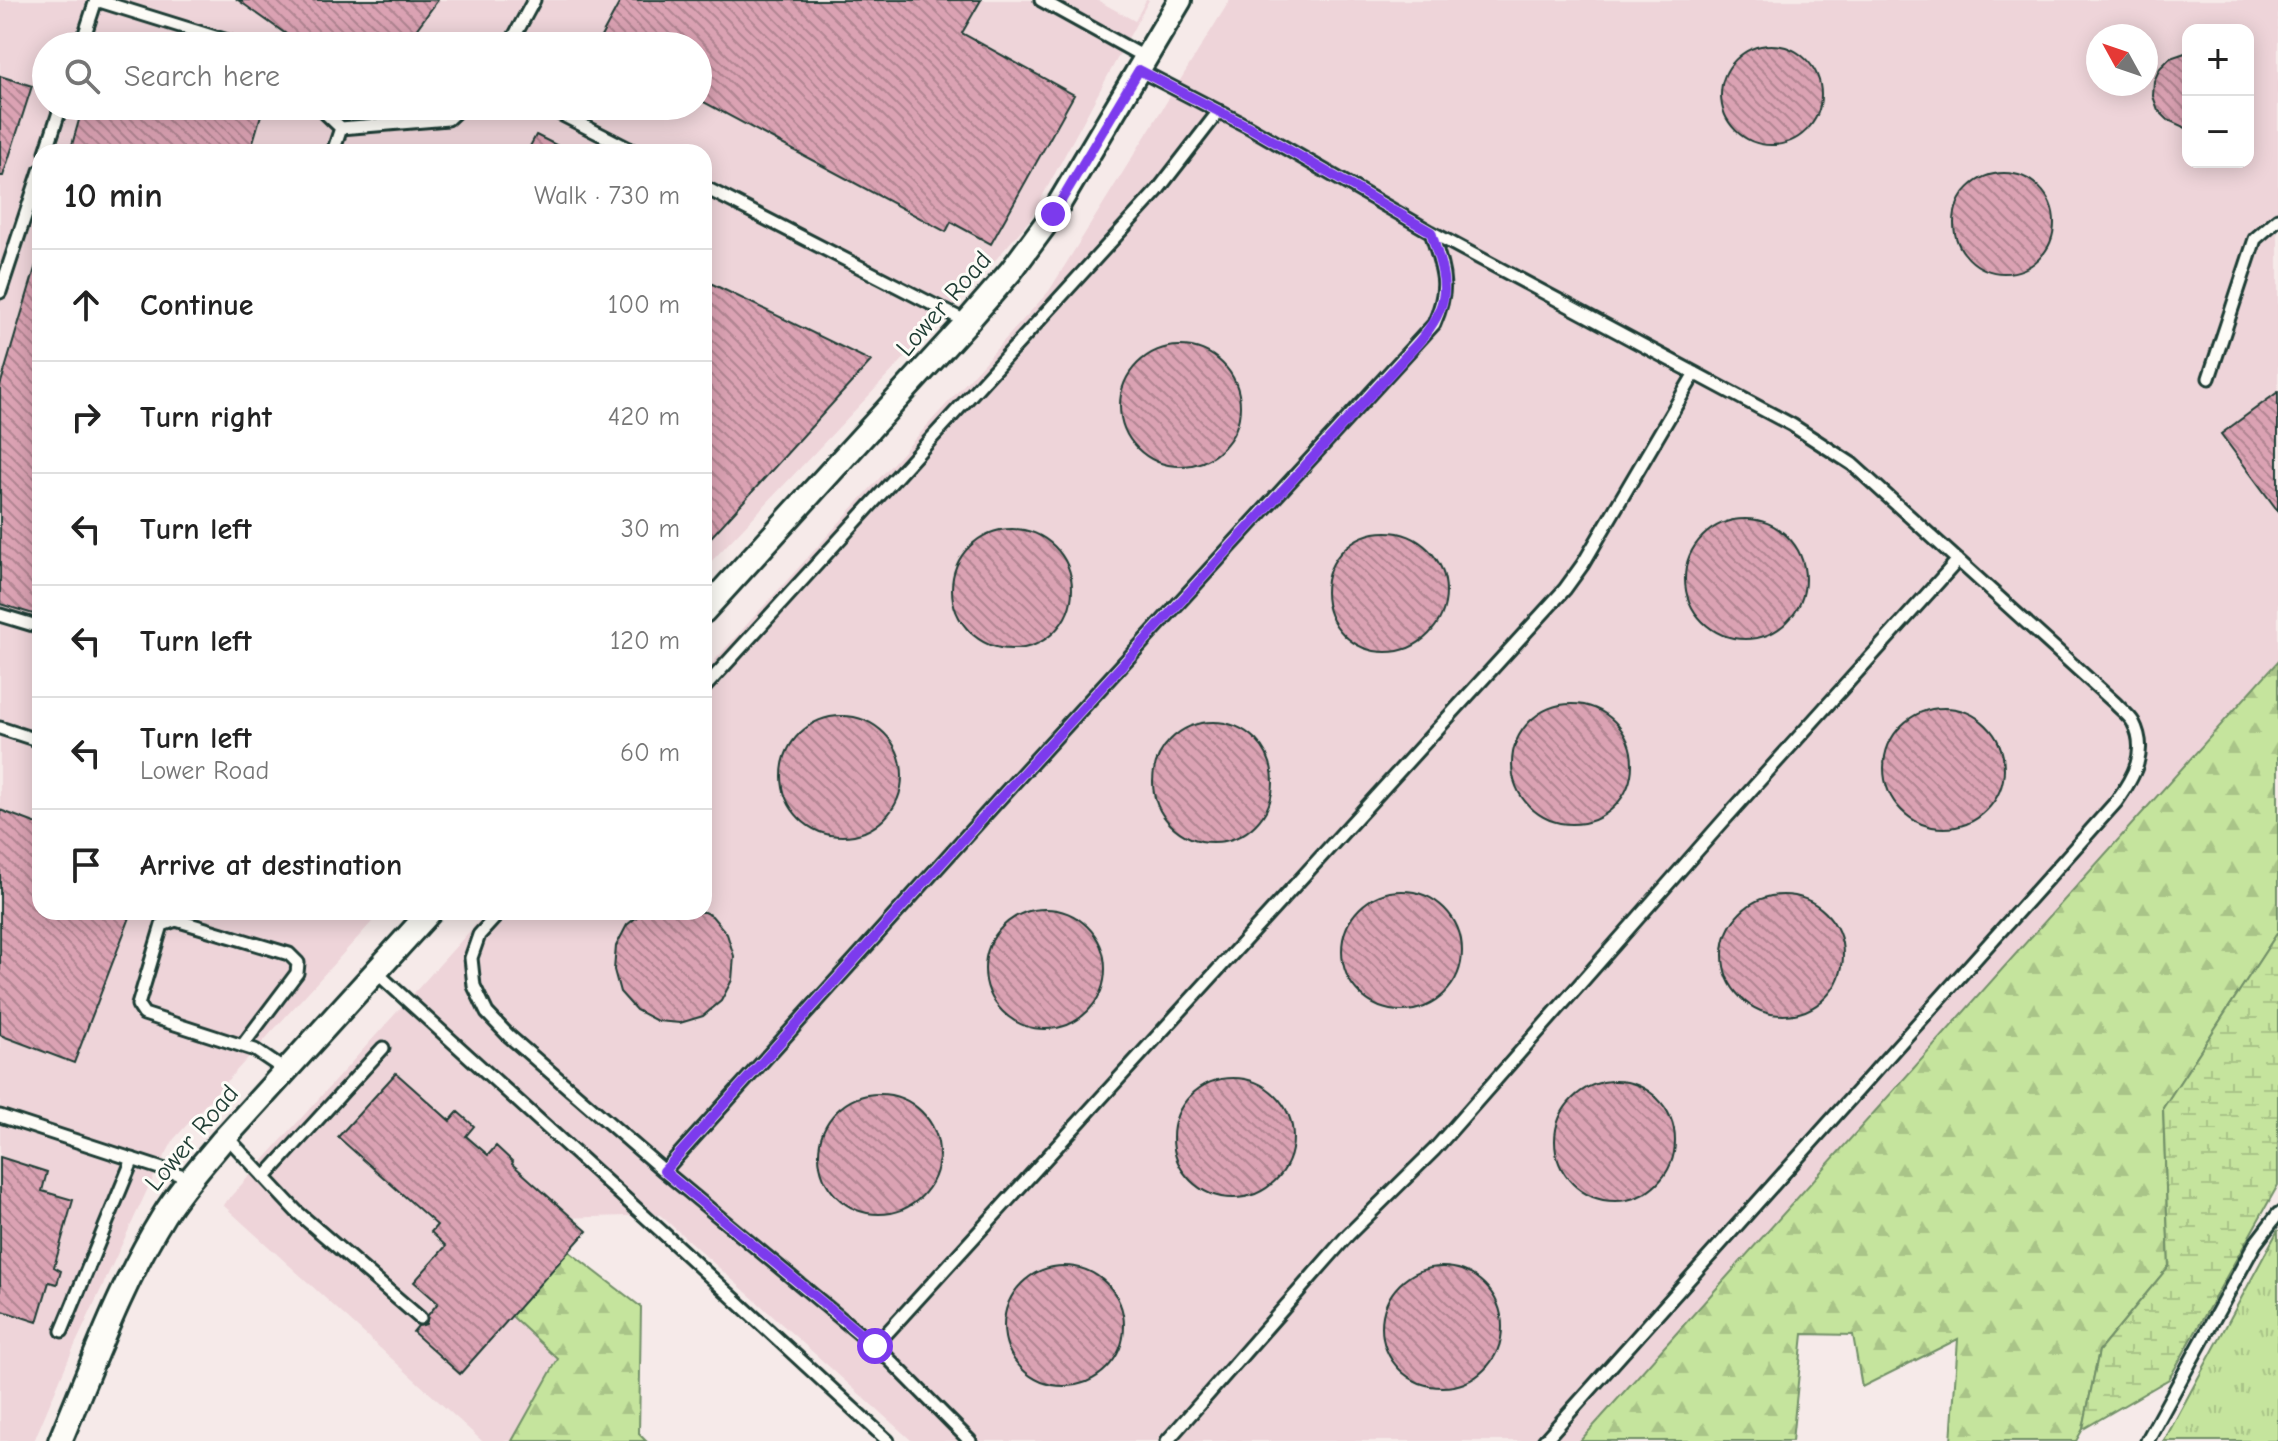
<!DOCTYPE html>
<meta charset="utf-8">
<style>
body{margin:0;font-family:"Comic Neue",sans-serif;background:#f6f6f6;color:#222}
.controls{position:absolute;right:24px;top:24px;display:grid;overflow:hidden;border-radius:16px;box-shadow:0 4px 20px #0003}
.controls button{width:72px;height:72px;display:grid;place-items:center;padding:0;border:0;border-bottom:2px solid #e0e0e0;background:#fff;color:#222;font:40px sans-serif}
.compass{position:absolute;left:2086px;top:24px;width:72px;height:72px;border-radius:50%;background:#fff;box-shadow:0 4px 20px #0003;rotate:310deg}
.stop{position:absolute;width:24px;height:24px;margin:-18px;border:6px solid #7c3aed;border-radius:50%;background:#fff}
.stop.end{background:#7c3aed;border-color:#fff;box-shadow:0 2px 8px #0008}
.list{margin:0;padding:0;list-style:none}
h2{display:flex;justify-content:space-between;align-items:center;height:104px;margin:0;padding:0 32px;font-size:34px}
h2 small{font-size:26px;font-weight:400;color:#767676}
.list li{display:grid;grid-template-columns:52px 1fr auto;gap:24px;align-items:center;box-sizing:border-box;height:112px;padding:0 32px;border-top:2px solid #e0e0e0}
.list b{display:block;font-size:30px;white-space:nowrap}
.list p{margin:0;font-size:26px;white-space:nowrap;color:#767676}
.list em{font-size:26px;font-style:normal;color:#767676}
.icon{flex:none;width:44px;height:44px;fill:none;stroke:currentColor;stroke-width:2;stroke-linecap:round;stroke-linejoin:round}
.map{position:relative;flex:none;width:2278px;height:1441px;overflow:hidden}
.search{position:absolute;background:#fff;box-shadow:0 4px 20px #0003;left:32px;top:32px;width:680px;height:88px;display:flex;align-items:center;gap:20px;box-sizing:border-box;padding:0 28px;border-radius:44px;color:#767676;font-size:30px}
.panel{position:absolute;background:#fff;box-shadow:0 4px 20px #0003;left:32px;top:144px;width:680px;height:776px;border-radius:24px}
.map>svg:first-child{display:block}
</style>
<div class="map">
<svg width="2278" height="1441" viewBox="0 0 2278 1441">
<defs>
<pattern id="grass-tufts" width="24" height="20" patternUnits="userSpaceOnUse" patternTransform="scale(2)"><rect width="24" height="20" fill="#c5e49d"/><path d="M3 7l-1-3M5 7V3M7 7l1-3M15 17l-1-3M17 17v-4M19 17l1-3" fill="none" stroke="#a9c488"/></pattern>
<pattern id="forest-firs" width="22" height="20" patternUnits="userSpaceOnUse" patternTransform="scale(2)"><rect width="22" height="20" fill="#c5e49d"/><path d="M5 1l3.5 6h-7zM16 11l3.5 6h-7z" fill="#a9c488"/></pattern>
<pattern id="wetland-marsh" width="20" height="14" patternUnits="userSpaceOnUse" patternTransform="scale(2)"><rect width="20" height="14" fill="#c5e49d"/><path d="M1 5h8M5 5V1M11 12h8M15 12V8" fill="none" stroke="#a9c488"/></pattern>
<pattern id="building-back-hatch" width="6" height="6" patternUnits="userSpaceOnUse" patternTransform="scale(2)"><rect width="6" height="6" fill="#dba2b3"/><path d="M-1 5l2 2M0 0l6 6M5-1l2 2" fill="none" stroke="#b18592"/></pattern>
</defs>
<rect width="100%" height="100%" fill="#f6eae9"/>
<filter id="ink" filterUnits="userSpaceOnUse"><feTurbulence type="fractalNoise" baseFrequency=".0125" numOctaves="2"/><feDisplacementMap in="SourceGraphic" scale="16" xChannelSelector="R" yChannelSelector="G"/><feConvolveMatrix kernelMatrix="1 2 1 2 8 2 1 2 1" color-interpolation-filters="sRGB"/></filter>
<g filter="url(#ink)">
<path fill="#eed4d9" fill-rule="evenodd" d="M0 0H1097L1135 21 1146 0H1149L1029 221 972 287 704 569V152H40V912H381L174 1139 149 1186 69 1358 34 1441H0ZM46 46H698V106H46Z
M1230 0H2278V661L1580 1441H912L660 1215 527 1219 473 1280 558 1359 512 1441H482L223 1205 487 912H704V672L1049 291ZM2188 30H2248V162H2188ZM2098 36H2146V84H2098Z"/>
<path fill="url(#grass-tufts)" stroke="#729068" stroke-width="2" d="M2278 1230V1441H2164Z"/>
<path fill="url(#forest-firs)" stroke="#729068" stroke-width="2" d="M2278 661V932L2163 1108 2169 1266 2099 1351 2083 1429 2076 1441H1951L1958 1339 1862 1387 1853 1335 1803 1334 1792 1441H1580Z
M527 1219 641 1307 639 1434 646 1441H512L558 1359 473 1280Z"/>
<path fill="url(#wetland-marsh)" stroke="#729068" stroke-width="2" d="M2278 932V1185L2169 1379 2083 1429 2099 1351 2169 1266 2163 1108Z"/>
<path fill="url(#building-back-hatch)" stroke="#1f3d34" stroke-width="2" d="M238 0H438L404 46H303Z
M621 0H981L962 33 1074 95 991 244 951 222 946 232 698 99V46H596Z
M1721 95a50 50 0 1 1 100 0a50 50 0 1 1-100 0Z
M2188 52V129L2168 120 2158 110 2153 96 2154 81 2160 68 2170 58Z
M0 76 32 86 3 176H0Z
M83 106H231L261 115 250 152H70Z
M536 135 570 152H527Z
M1954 223a50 50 0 1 1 100 0a50 50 0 1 1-100 0Z
M36 265H40V616L0 604V386Z
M704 280 871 361 704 545Z
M1120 406a60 60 0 1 1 120 0a60 60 0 1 1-120 0Z
M2278 392V511L2221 434Z
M1685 579a60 60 0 1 1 120 0a60 60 0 1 1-120 0Z
M952 589a60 60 0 1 1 120 0a60 60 0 1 1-120 0Z
M1326 592a60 60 0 1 1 120 0a60 60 0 1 1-120 0Z
M1512 764a60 60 0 1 1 120 0a60 60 0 1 1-120 0Z
M1884 768a60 60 0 1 1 120 0a60 60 0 1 1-120 0Z
M782 776a60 60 0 1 1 120 0a60 60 0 1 1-120 0Z
M1153 782a60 60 0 1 1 120 0a60 60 0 1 1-120 0Z
M0 810 40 825V912H132L74 1063 0 1035Z
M1342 951a60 60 0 1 1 120 0a60 60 0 1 1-120 0Z
M1723 955a60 60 0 1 1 120 0a60 60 0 1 1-120 0Z
M985 969a60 60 0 1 1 120 0a60 60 0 1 1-120 0Z
M643 912H704L712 916 727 934 734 956 732 980 721 1001 703 1016 680 1023 657 1021 636 1010 620 992 614 970 616 946 627 925Z
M396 1073 450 1121 458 1112 474 1126 466 1136 488 1155 496 1146 513 1162 512 1164 587 1231 460 1374 413 1332 418 1326 426 1324 428 1315 438 1303 414 1282 446 1246 431 1232 437 1225 338 1137Z
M1173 1138a60 60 0 1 1 120 0a60 60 0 1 1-120 0Z
M1555 1141a60 60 0 1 1 120 0a60 60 0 1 1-120 0Z
M819 1154a60 60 0 1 1 120 0a60 60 0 1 1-120 0Z
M0 1157 47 1172 42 1191 73 1200 54 1267 61 1271 57 1284 49 1282 37 1322 0 1310Z
M1004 1326a60 60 0 1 1 120 0a60 60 0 1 1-120 0Z
M1382 1327a60 60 0 1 1 120 0a60 60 0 1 1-120 0Z"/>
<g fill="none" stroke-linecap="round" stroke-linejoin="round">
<g stroke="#1f3d34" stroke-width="17">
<path id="lane" d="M1041 0 1146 58
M81 46 96 0 244 46
M509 46 534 0
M1139 70 1249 127 1431 232 1792 425 1852 464 2115 703C2120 709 2129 715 2133 722 2149 752 2133 778 2116 802L1544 1441
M318 106 341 128 448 119 462 106
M545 106 635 152
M46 152 61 106
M333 152 341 128
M704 187 967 322
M0 292 40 171
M2209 378 2255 239 2278 219
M0 615 40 627
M704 688 1157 191 1219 111
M0 728 40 741
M500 912 479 935 471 958 474 986 487 1013 509 1036 664 1171 885 1355 970 1441
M376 972 662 1232 888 1441
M242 1046 297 973 298 963 289 954 176 920 162 925 138 1005 144 1014 255 1050 286 1071
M0 1116 190 1178
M226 1136 297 1212 420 1318
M664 1171 1013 784 1434 324C1451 285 1443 271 1431 232
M265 1177 383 1048
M62 1331 133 1159
M875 1346 1565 589 1583 564 1695 373
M1167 1441 1348 1235 1434 1150 1725 819 1958 560
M2147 1441 2255 1244 2278 1214"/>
</g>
<g stroke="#1f3d34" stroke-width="28">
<path id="street" d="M704 611 967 322 1011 271 1053 214 1180 0
M60 1441C92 1365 120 1286 164 1215 180 1189 201 1166 221 1142L430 912"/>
</g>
<use href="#lane" stroke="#fdfcf7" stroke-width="11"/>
<use href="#street" stroke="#fdfcf7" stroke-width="22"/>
</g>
</g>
<g fill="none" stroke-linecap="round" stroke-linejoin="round" filter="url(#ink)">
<path stroke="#7c3aed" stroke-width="10" d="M875 1346 664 1171 1013 784 1418 343C1455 300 1446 282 1431 232L1249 127 1139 70 1053 214"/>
</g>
<g text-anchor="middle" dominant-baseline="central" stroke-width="6" stroke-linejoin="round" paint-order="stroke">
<g font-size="26" fill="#1f3d34" stroke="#fdfcf7">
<text transform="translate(944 304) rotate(-49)">Lower Road</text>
<text transform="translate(192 1138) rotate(-50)">Lower Road</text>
</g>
</g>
</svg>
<div class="controls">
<button>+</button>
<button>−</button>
</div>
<svg class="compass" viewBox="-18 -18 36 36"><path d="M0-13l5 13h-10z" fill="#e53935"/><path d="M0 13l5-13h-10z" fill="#767676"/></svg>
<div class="stop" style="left:875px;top:1346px"></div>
<div class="stop end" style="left:1053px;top:214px"></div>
<div class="search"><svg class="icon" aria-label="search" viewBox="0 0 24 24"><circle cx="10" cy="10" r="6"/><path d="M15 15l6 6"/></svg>Search here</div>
<section class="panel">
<h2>10 min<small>Walk · 730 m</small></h2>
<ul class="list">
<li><svg class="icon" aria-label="ahead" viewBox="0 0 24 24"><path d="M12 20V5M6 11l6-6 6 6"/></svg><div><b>Continue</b></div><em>100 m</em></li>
<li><svg class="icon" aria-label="right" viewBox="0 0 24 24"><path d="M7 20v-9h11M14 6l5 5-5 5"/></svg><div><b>Turn right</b></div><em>420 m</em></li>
<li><svg class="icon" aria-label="left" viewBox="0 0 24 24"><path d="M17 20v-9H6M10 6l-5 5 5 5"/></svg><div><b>Turn left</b></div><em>30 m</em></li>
<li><svg class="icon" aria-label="left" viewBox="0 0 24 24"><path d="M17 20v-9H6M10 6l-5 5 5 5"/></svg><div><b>Turn left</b></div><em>120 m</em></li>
<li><svg class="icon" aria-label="left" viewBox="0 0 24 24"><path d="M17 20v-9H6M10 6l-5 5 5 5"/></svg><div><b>Turn left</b><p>Lower Road</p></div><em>60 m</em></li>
<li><svg class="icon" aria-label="arrive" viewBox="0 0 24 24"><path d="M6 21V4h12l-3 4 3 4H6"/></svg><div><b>Arrive at destination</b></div></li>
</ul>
</section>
</div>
